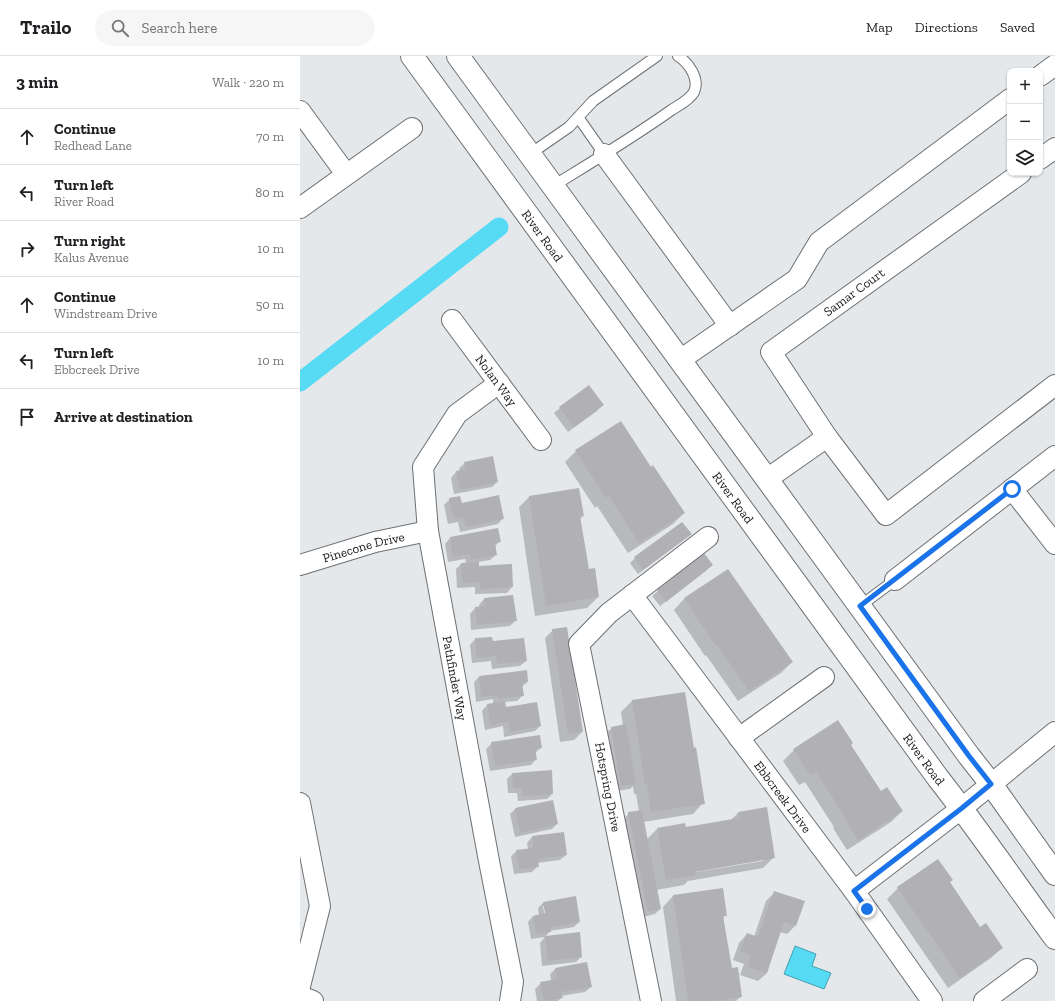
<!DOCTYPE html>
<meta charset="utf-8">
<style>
body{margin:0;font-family:"Zilla Slab",serif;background:#f6f6f6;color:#202124}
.controls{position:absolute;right:12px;top:12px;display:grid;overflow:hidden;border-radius:8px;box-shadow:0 1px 3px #0004}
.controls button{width:36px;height:36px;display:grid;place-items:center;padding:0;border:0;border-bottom:1px solid #e0e0e0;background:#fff;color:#202124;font:20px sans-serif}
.stop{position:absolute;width:12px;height:12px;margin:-9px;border:3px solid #1a73e8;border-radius:50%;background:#fff}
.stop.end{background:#1a73e8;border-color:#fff;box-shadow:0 1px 4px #0008}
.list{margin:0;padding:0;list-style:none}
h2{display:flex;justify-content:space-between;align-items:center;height:52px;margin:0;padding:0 16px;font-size:17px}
h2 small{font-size:13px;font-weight:400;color:#757577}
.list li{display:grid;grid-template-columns:26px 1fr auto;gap:12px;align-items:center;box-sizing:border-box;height:56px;padding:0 16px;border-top:1px solid #e0e0e0}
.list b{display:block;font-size:15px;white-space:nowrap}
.list p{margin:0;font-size:13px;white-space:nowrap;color:#757577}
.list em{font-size:13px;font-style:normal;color:#757577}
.icon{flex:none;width:22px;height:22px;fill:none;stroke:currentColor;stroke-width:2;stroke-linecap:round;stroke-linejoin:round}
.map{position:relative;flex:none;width:755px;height:945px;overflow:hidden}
header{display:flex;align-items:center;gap:24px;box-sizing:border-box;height:56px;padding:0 20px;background:#fff;border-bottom:1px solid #e0e0e0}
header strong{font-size:19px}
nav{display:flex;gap:22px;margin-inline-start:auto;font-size:14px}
.search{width:280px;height:36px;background:#f6f6f6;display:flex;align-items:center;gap:10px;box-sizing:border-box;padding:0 14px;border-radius:22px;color:#757577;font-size:15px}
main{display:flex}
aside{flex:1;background:#fff}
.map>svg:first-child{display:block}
</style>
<header>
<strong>Trailo</strong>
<div class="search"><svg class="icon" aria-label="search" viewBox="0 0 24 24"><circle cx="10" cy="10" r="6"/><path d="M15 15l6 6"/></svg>Search here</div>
<nav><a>Map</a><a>Directions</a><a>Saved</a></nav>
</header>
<main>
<aside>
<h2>3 min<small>Walk · 220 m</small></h2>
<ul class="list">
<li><svg class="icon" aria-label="ahead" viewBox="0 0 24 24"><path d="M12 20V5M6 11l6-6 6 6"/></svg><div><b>Continue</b><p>Redhead Lane</p></div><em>70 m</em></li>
<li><svg class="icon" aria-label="left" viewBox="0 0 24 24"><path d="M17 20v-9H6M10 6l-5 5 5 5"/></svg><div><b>Turn left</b><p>River Road</p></div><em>80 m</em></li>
<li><svg class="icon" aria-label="right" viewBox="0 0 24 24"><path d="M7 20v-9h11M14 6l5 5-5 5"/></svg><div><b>Turn right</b><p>Kalus Avenue</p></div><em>10 m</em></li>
<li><svg class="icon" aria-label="ahead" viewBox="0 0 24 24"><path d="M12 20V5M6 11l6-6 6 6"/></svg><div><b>Continue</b><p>Windstream Drive</p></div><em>50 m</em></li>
<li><svg class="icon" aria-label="left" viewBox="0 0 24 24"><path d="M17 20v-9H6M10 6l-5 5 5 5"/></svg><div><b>Turn left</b><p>Ebbcreek Drive</p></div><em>10 m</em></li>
<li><svg class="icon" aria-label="arrive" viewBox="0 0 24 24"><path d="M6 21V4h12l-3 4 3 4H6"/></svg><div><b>Arrive at destination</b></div></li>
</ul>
</aside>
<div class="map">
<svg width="755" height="945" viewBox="0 0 755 945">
<rect width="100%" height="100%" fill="#e5e8eb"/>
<path fill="#57daf3" stroke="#44a0b2" d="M495 890 516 898 512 910 531 917 524 933 484 918Z"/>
<path fill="#0003" fill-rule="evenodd" d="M302 349 297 355 268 376 254 357 260 352Z
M321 366 350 413 384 457 373 468 328 497 297 450 295 452 265 406 276 395Z
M165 407 197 426 192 431 154 438 151 422 156 416 160 415 159 412Z
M229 441 283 460 280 463 288 514 298 541 287 552 235 560 219 451Z
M150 443 161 448 203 462 198 468 160 476 158 466 148 468 144 449Z
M198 473 200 485 194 491 196 499 190 504 178 506V511L211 509 212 531 207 537 175 538V531L157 532 156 513 161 508H166L165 503 148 506 145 488 150 482Z
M391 478 338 518 330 507 335 502Z
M404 498 407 514 360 550 352 540Z
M428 514 492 606 481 617 438 645 406 599 405 600 374 554 384 543Z
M184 543 215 565 210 570 171 574 170 558 175 552H179V549Z
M253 574 282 676 274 684 260 686 245 582Z
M175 583 192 586 226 605 220 610 192 613 191 605 172 607 170 589Z
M179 621 227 626 222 631 223 639 217 645 204 646 206 653 240 670 235 675 204 681 203 670 185 674 182 655 187 649 193 648V643L176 646 174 626Z
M384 637 403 747 393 758 343 766 347 783 357 773 385 772 431 764 438 757 466 752 474 801 463 812 388 825 384 829 356 834 360 853 355 858 343 861 324 763 329 757 339 755 336 738H334L333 730 330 733 316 735 306 677 312 672 323 670 321 656 332 645ZM463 803V805L390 817V815Z
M192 687 241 692 235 697 236 703 231 709 190 715 186 693Z
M550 689 581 736 602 755 591 766 547 794 533 772 534 771 505 726 499 729 483 705 494 694Z
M212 718 252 738 247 743 218 745 217 737H208L207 723Z
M215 753 257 768 252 773 215 781 210 758Z
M232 781 266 799 260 804 237 807 238 810 232 816 214 818 211 800 217 795 228 793 227 787Z
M649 827 680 872 702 892 691 902 648 932 587 843 598 832Z
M474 837 495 870 487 878 480 876 467 917 458 925 440 919 444 908 433 904 439 887 447 878 454 881 466 845Z
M373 840 426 859 423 862 431 913 441 940 436 945H376L363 851Z
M243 847 279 866 274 871 250 875 245 881 231 883 228 866 233 860 239 859 238 852ZM243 850H245L247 862H245Z
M279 877 281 901 276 906 242 910 240 887 245 881Z
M255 913 291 931 285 936 261 940V942L258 945H237L235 933 241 927 251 925 250 918Z"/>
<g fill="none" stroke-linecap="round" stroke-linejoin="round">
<path stroke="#57daf3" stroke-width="19" d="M0 326 199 171"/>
</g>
<path fill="#b1b1b5" d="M289 329 304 349 274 371 259 351Z
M321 365 351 411 353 409 385 457 339 487 309 440 306 442 275 394Z
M193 400 198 426 160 434 156 415 166 413 164 406Z
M279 432 284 460H280L289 513 295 512 299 541 246 550 229 440Z
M199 439 204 463 166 471 163 461 154 463 149 442 160 440 162 447Z
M382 466 392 478 343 514 334 501Z
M198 472 201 486 195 487 197 499 171 504 170 498 153 501 150 481Z
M404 497 413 509 366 546 357 534Z
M179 506V510L212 508 213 531 180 533V526L162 527 161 507Z
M428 513 493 606 449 635 417 589 416 590 384 542Z
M213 539 217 565 177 569 175 551 185 550 184 542Z
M267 571 283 676 268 678 252 573Z
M192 581 193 585 224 582 227 605 197 608 196 600 177 602 175 582Z
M227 614 228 626 222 627 224 640 198 643V639L181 641 179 620Z
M385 636 394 692 396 691 405 748 351 756 347 728H345L332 644Z
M205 645 206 651 237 646 241 670 210 676 208 665 191 669 187 648Z
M538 664 553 687 551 689 581 735 587 731 603 755 558 784 543 760 544 759 516 716 510 719 493 693Z
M326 668 336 728 321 730 311 671Z
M240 679 242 692 235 693 237 704 195 710 191 686Z
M252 714 253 738 223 740 222 732H213L212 717Z
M253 744 258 768 220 777 215 752Z
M467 751 475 802 395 816 396 819 366 824 357 772 385 767 386 771 439 762 438 756Z
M342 754 361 853 348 856 328 756Z
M264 776 267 799 238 803 239 811 219 813 216 794 233 792 232 780Z
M638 803 653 824 650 826 680 871 686 867 703 892 660 922 597 831Z
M423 832 427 860H423L432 912 438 911 442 941 414 945H388L373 839Z
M474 835 505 845 496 870 484 866 467 917 448 911 451 899 440 896 447 877 458 881Z
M276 840 280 866 250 871 251 876 236 878 233 860 245 857 243 846Z
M280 876 282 901 248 905 245 880Z
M287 906 292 931 261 936 263 942 244 945 240 926 257 923 255 912Z"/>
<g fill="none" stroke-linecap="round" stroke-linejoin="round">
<g stroke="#6e7072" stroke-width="12">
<path id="service" d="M278 61 304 98
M230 98 269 71 293 45 357 0
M253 130C292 106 332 82 370 55 377 50 389 45 394 36 400 23 389 7 378 0
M560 550 595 524"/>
</g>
<g stroke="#6e7072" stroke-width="22">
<g id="minor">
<path d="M740 20 755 9"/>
<path d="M0 55 46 118"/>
<path d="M304 98 430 270"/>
<path d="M740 103 755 92"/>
<path d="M721 117 471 296 527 381 586 459 755 329"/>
<path d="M0 152 112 72"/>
<path id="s1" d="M152 264 241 384"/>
<path d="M380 304 497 223 519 186 710 43"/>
<path id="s2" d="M199 327 157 358 123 411 128 475 189 805 213 926 210 945"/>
<path d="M467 423 527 381"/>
<path d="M712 433 755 488"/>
<path id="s3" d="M0 509 75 486 128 475"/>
<path d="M595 524 755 400"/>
<path id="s4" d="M332 539 554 835 632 945"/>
<path d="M439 682 524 621"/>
<path d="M0 747 20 850 0 930"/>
<path d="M554 835 662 752 755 676"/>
<path d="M0 940 13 945"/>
<path d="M351 945 279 588 309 557 408 481"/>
<path d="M684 945 727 913"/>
</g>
</g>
<g stroke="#6e7072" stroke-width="24">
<g id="primary">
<path id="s5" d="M112 0 638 722C679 774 716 829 755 882"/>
<path d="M158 0 669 700 691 728 755 818"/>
</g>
</g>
<use href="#service" stroke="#fff" stroke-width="10"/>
<use href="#minor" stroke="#fff" stroke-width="20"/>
<use href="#primary" stroke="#fff" stroke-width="22"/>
</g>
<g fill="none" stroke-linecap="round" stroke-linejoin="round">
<path stroke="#1a73e8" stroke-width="5" d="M567 853 554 835 662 752 691 728 669 700 560 550 712 433"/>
</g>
<g text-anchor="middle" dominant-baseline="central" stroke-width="3" stroke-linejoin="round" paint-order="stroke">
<g font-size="13" fill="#171819" stroke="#fff">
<text stroke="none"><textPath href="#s5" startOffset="222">River Road</textPath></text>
<text transform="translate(554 236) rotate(-36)">Samar Court</text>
<text stroke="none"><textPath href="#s1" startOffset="75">Nolan Way</textPath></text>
<text stroke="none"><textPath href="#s5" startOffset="546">River Road</textPath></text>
<text stroke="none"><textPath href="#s3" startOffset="66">Pinecone Drive</textPath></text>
<text stroke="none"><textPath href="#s2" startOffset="329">Pathfinder Way</textPath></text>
<text stroke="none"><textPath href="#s5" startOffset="870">River Road</textPath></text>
<text transform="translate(308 731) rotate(79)">Hotspring Drive</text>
<text stroke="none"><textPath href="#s4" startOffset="252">Ebbcreek Drive</textPath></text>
</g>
</g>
</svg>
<div class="controls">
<button>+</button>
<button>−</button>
<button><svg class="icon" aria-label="layers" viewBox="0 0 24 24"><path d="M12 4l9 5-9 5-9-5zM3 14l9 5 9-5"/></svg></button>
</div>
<div class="stop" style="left:712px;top:433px"></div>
<div class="stop end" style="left:567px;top:853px"></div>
</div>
</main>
